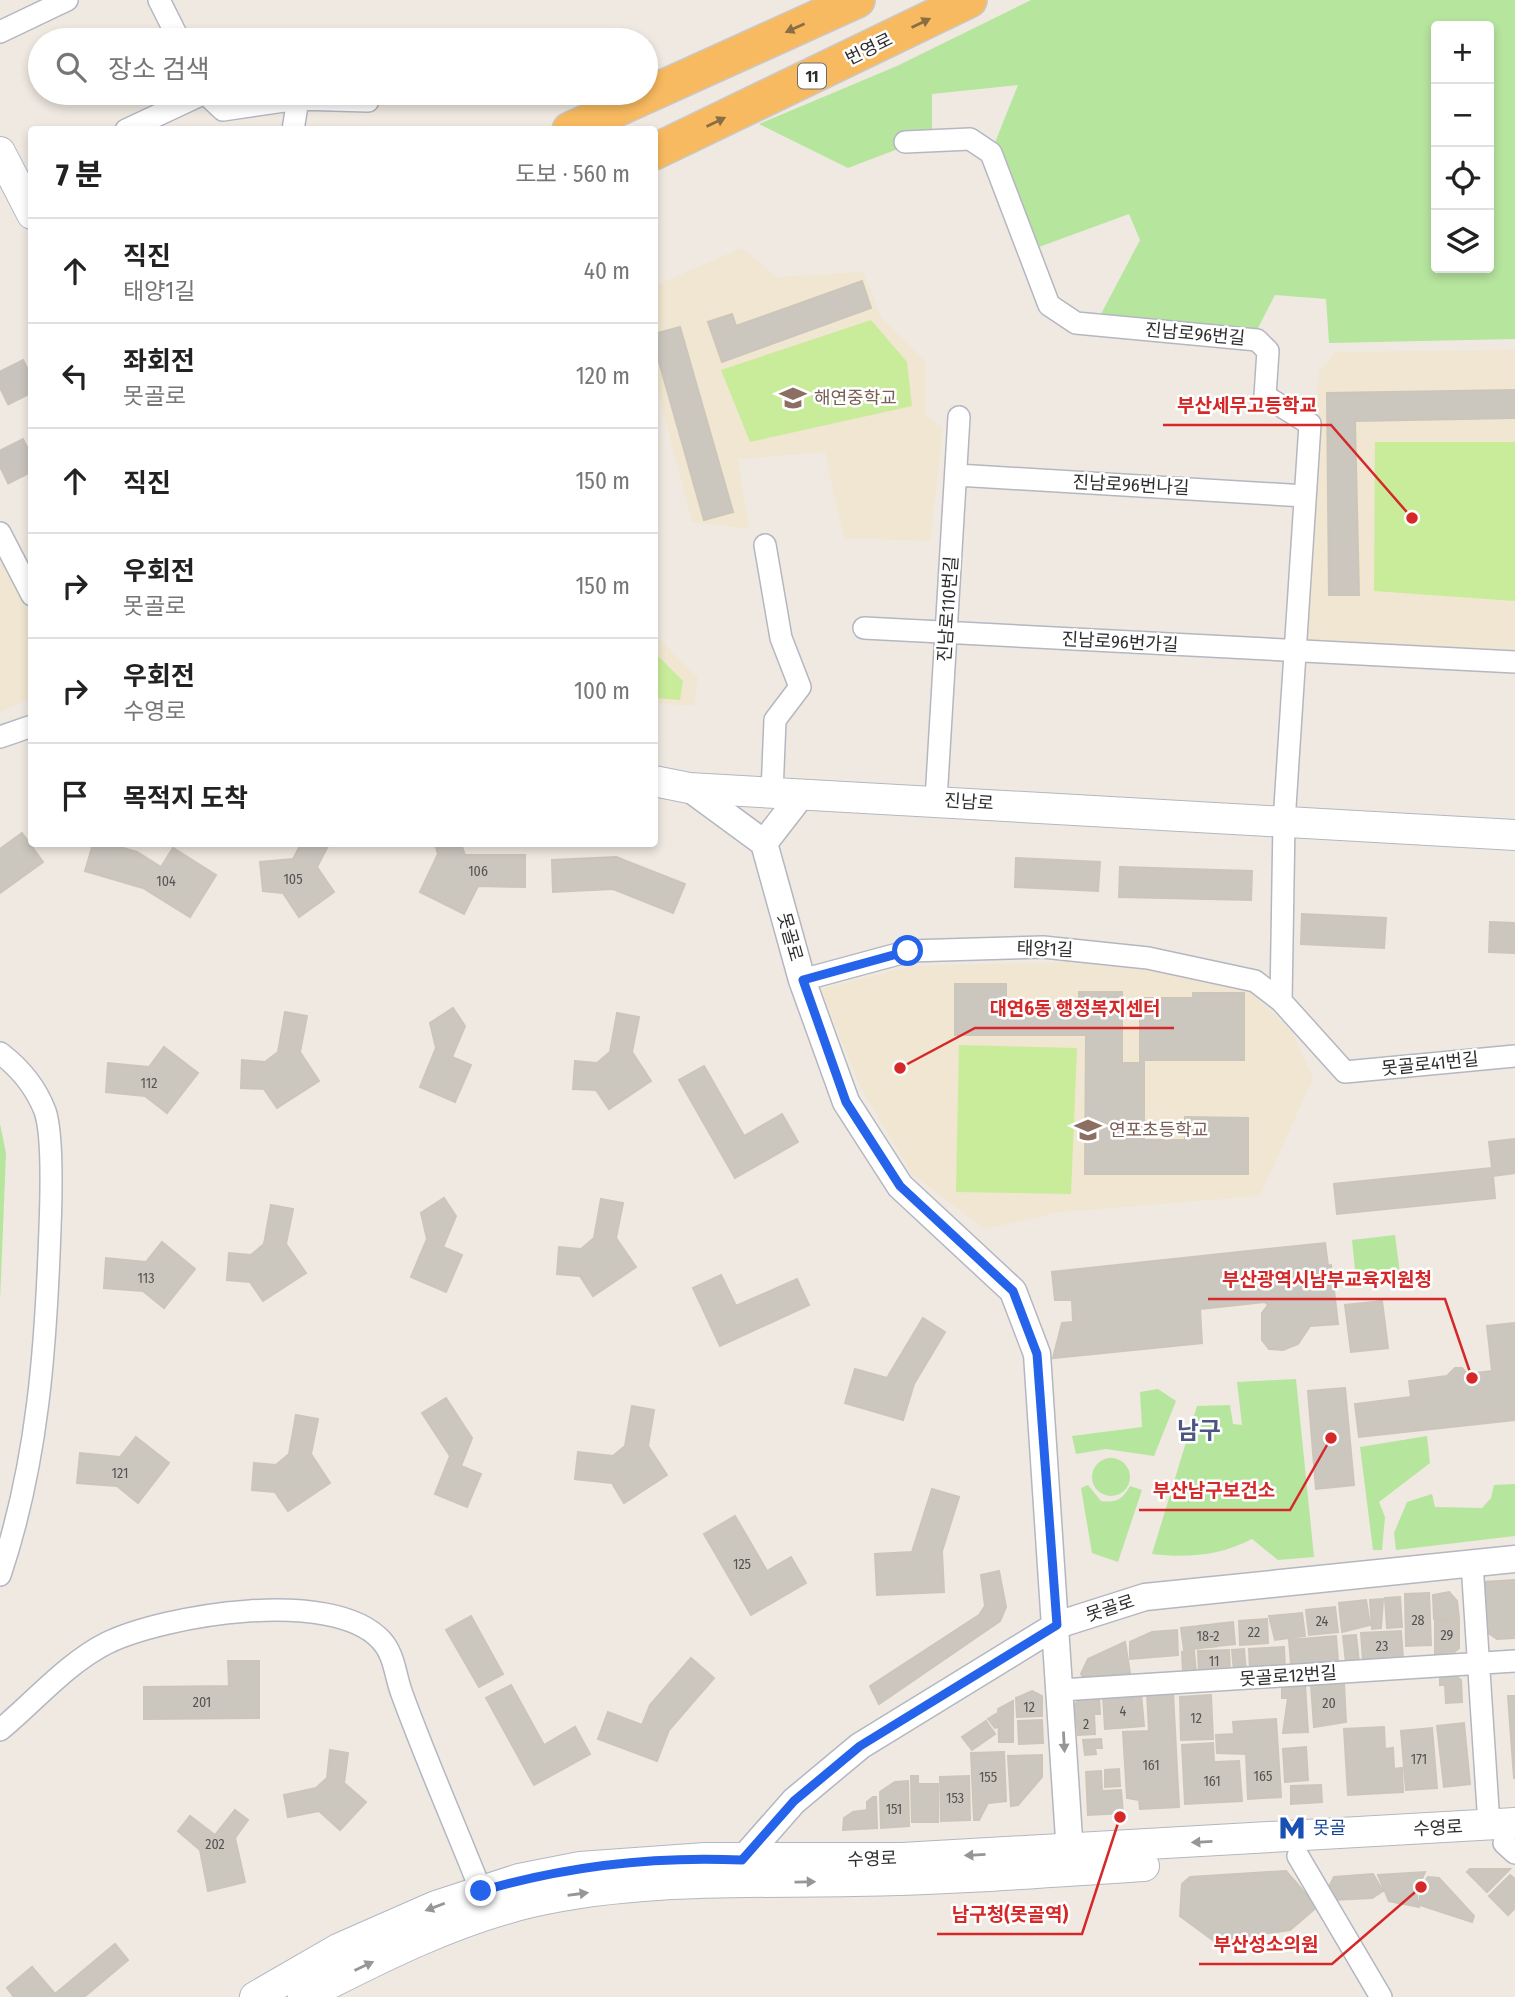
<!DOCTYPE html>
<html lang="ko">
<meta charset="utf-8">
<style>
body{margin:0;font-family:"Fira Sans Condensed","Noto Sans KR",sans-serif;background:#f2f2f2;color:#222}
.controls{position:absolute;right:21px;top:21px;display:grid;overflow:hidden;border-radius:7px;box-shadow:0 4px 10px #0003}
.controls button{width:63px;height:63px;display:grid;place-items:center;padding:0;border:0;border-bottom:2px solid #e0e0e0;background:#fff;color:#222;font:35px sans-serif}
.stop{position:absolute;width:21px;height:21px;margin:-16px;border:5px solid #2563eb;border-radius:50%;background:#fff}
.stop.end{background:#2563eb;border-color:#fff;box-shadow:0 2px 7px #0008}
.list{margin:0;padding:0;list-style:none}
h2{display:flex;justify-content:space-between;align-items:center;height:91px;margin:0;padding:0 28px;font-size:30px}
h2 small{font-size:23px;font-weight:400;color:#767676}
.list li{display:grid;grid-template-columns:46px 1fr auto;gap:21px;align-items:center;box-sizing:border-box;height:105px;padding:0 28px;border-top:2px solid #e0e0e0}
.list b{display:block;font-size:26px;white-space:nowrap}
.list p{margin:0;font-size:23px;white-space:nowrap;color:#767676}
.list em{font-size:23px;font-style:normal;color:#767676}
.icon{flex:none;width:38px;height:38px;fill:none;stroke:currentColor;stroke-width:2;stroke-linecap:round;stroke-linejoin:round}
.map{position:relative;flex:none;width:1515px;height:1997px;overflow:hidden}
.search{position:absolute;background:#fff;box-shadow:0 4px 10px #0003;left:28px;top:28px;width:630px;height:77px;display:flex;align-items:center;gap:18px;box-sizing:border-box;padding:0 24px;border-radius:38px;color:#767676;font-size:26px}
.panel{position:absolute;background:#fff;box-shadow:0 4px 10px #0003;left:28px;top:126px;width:630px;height:721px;border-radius:7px}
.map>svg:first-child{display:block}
</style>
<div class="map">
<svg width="1515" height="1997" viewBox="0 0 1515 1997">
<rect width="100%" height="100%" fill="#efe9e1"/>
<path fill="#f0e6d1" d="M742 248 777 277 863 272 882 318 926 362V416L943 428 930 541 844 538 825 452 738 459 749 529 692 522 655 379 654 286Z
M1515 350V651L1301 639 1319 372 1336 352Z
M0 558 32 620 31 698 0 712Z
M654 633 698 678 694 706 655 703Z
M1066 962 1154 971 1251 992 1292 1032 1313 1078 1260 1196 1060 1212 985 1229 912 1174 860 1086 821 989 912 966Z"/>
<path fill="#b6e59e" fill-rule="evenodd" d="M1031 0H1515V339L1329 343 1326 299 1275 295 1257 330 1100 316 1140 240 1129 214 1039 247 994 145 1018 85 932 94V136L848 168 759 124 897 66ZM1436 26H1489V268H1436Z
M0 1124 6 1153 0 1301Z
M1395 1235 1401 1281 1357 1288 1352 1240Z
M1296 1379 1314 1557 1278 1560 1252 1539C1219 1556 1188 1558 1152 1554L1197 1406 1230 1405 1233 1424 1242 1425 1237 1382Z
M1158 1389 1176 1401 1154 1456 1106 1449 1076 1454 1072 1436 1142 1427 1140 1392Z
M1427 1436 1430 1463 1379 1502 1385 1517 1382 1550H1373L1360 1447Z
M1092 1477a19 19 0 1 1 38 0a19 19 0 1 1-38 0Z
M1515 1484V1536L1396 1550 1394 1533 1407 1502 1432 1494 1435 1507 1482 1508 1491 1498 1494 1485Z
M1088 1485 1101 1501C1116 1503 1122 1500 1130 1486L1142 1490 1118 1562 1092 1553 1081 1488Z"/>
<path fill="#c9ec9a" d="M871 320 907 362 912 406 750 442 721 370Z
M1375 442H1515V601L1374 591Z
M654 652 683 681 680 700 655 698Z
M959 1045 1077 1048 1071 1194 956 1192Z"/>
<path fill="#cbc7bf" stroke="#cbc5ba" stroke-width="2" d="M862 281 871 308 722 362 708 322 732 314 736 326Z
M680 327 733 512 704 520 654 344V334Z
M1515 390V418L1355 421 1359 595H1329L1327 393Z
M22 833 43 862 0 893V849Z
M93 844H109L137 852 161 867 173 848 216 875 190 917 143 888 85 871Z
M301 844H329L317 867 334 892 299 917 283 893 263 891 260 862 293 859Z
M435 844H461L465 855H525V887L478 886 464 914 420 892 438 854Z
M616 857 685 884 673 913 613 889 553 892 552 860Z
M1016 858 1100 862 1098 891 1015 887Z
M1120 867 1252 871 1251 900 1119 897Z
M1302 914 1386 918 1384 948 1301 944Z
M1490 922 1515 923V953L1489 952Z
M955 984H1006V1007L1079 1008V992H1122V1063H1140V998H1193V993H1244V1060H1144V1140H1185V1117L1248 1118V1174H1085L1086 1035H955Z
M453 1008 465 1026 452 1057 471 1065 455 1102 420 1087 436 1048 430 1023Z
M285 1012 307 1016 300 1052 319 1081 277 1108 264 1089 241 1088 242 1060 265 1062 278 1052Z
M617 1013 639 1017 632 1052 651 1081 609 1109 596 1090 573 1089 575 1061 597 1063 610 1052Z
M164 1047 198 1073 167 1113 145 1096 106 1092 108 1063 149 1067Z
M704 1066 744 1136 782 1114 798 1142 735 1178 679 1080Z
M1515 1139V1173L1493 1176 1495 1198 1337 1214 1334 1184 1492 1168 1489 1142Z
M444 1198 456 1216 443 1247 462 1255 446 1292 411 1277 427 1239 421 1213Z
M601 1199 623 1203 616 1238 636 1267 593 1296 580 1276 557 1274 559 1247 581 1249 594 1238Z
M271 1205 293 1209 286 1244 306 1273 263 1301 250 1282 227 1280 229 1253 251 1255 264 1244Z
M162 1242 195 1269 164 1308 143 1291 104 1288 106 1258 146 1262Z
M1325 1243 1328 1266 1331 1265 1338 1324 1310 1326 1298 1344 1283 1350 1269 1349 1262 1340V1313L1268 1305 1265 1302 1200 1309 1202 1343 1053 1358 1062 1323 1073 1322 1072 1300H1055L1052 1272Z
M721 1275 736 1306 797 1279 809 1305 720 1346 693 1288Z
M1382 1301 1388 1348 1351 1352 1345 1305Z
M923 1318 945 1332 914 1384 903 1420 845 1403 855 1369 887 1378Z
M1515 1323V1420L1359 1437 1355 1404 1411 1397 1409 1381 1447 1376 1455 1368H1462L1467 1374 1492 1371 1487 1326Z
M1345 1388 1354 1485 1316 1489 1308 1391Z
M446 1398 472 1438 461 1466 481 1474 467 1507 435 1494 450 1456 422 1413Z
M632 1406 654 1410 648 1446 667 1475 624 1503 612 1483 575 1479 578 1452 613 1456 625 1446Z
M296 1415 318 1419 311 1454 330 1483 288 1511 275 1492 252 1490 254 1463 276 1465 289 1454Z
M136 1437 169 1463 138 1503 117 1486 77 1483 80 1453 120 1457Z
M932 1489 959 1497 942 1551 944 1592 877 1595 875 1554 912 1552Z
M735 1516 767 1571 791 1557 806 1583 751 1615 704 1534Z
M999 1571 1006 1607 1000 1621 879 1704 870 1686 979 1615 985 1606 981 1575Z
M1515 1580V1638L1497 1639 1487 1632 1483 1582Z
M1449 1592 1457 1601 1459 1618 1434 1619 1433 1595Z
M1429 1593 1431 1645 1406 1646 1405 1594Z
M1400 1597 1402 1627 1387 1628 1385 1598Z
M1383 1599 1381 1628 1372 1629 1370 1600Z
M1366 1600 1370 1625 1342 1632 1339 1603Z
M1335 1607 1338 1632 1309 1635 1306 1610Z
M1302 1613 1305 1636 1275 1640 1269 1616Z
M471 1616 503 1674 479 1687 446 1630Z
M1267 1619 1268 1643 1240 1645 1239 1621Z
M1459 1620V1648L1451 1655H1435V1621Z
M1233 1622 1235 1644 1218 1646 1216 1624Z
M1216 1624 1218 1646 1201 1648 1199 1626Z
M1199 1626 1201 1648 1184 1650 1181 1628Z
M1177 1630 1178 1655 1130 1659V1642L1152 1632Z
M1401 1631 1403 1658 1363 1661 1361 1633Z
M1356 1635 1359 1662 1346 1663 1343 1636Z
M1336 1636 1338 1661 1291 1664 1289 1640Z
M1125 1642 1130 1673 1083 1677 1081 1674 1088 1659Z
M1284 1647 1285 1669 1250 1671 1249 1649Z
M1244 1649 1246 1671 1234 1672 1232 1650Z
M1229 1650 1230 1671 1199 1673 1198 1651Z
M1194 1651 1196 1672 1183 1673 1182 1652Z
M691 1658 714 1678 669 1730 657 1761 598 1739 608 1712 642 1725 650 1705Z
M228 1661H259V1718L144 1719V1687L229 1686Z
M1452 1673 1461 1680 1462 1702 1446 1703 1445 1685H1440V1674Z
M1344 1683 1346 1722 1314 1727 1311 1685Z
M1305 1684 1308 1732 1283 1733 1288 1698H1282V1685Z
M511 1685 544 1745 575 1727 590 1754 534 1785 486 1698Z
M1032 1691 1042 1696V1716L1017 1717 1016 1698Z
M1173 1692 1179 1807 1140 1809 1139 1800 1127 1798 1123 1732 1149 1731 1147 1693Z
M1141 1693 1144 1726 1105 1729 1103 1696Z
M1211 1695 1213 1739 1181 1740 1180 1697Z
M1099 1696 1100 1714H1094L1095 1734 1078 1735 1075 1704 1082 1697Z
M1508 1696H1515V1778H1514Z
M1013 1701V1742H999L998 1709Z
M996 1714 997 1727 995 1728 988 1719Z
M1276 1719 1281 1797 1248 1799 1246 1754 1217 1753 1216 1735 1234 1734 1233 1722Z
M1042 1720 1043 1743 1019 1744 1018 1721Z
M986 1721 995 1734 972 1750 962 1737Z
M1464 1723 1470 1784 1444 1787 1437 1726Z
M1384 1727 1385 1749 1393 1748 1394 1769 1402 1768 1403 1792 1348 1795 1344 1729Z
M1432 1728 1437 1788 1406 1790 1401 1731Z
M1101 1739 1102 1748H1095L1096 1754 1085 1755 1083 1740Z
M1213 1743 1214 1762 1239 1761 1242 1801 1185 1804 1182 1745Z
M1306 1747 1308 1780 1285 1782 1283 1749Z
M330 1750 348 1753 344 1783 366 1802 340 1830 319 1811 288 1817 284 1795 316 1788 327 1778Z
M1004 1752 1006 1801 988 1803 979 1820H974L971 1753Z
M1042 1755V1777L1018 1805 1011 1806 1008 1756Z
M1119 1769 1120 1786 1105 1787V1770Z
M1101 1771 1102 1791 1121 1790 1123 1813 1088 1815 1086 1772Z
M911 1776H918V1784H938V1822H912Z
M969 1776 970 1820 941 1821 940 1777Z
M908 1781 909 1826 881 1828 880 1792 895 1782Z
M1321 1785 1322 1802 1291 1804V1786Z
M873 1797H876L877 1828 843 1830 844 1818 853 1812 867 1810V1802Z
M235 1810 248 1820 235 1838 245 1882 208 1891 200 1850 178 1831 190 1816 215 1835Z
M1470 1869H1510L1487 1892 1467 1872Z
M1286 1871 1317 1907 1290 1930 1214 1941 1180 1916 1182 1884 1190 1877Z
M1425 1872 1416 1891 1419 1907 1389 1901 1378 1875Z
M1373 1874 1383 1891 1372 1898 1333 1900 1327 1891 1334 1877Z
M1510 1875 1515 1879V1908L1508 1915 1489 1896Z
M1428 1877 1439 1878 1474 1916 1472 1922 1420 1905V1890Z
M115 1944 128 1960 84 1997H14L7 1988 32 1967 55 1994Z"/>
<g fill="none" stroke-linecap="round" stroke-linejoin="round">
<path stroke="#c8c4bd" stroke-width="35" stroke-dasharray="35 18" stroke-linecap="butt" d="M0 390 32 374
M0 469 32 453"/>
<g stroke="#b4b7c1" stroke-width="24">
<path id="minor" d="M159 0 179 40
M0 32 67 0
M126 130 205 93 223 110 298 99 368 101
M293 130 298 99
M905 142 970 139 991 153 1049 305 1076 323 1257 340 1268 351 1265 396 1310 424 1284 822 1281 1001 1345 1072 1515 1056
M957 475 1305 496
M0 533 32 595
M765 545 781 638 800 687 775 720 772 793
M864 628 1515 662
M0 737 32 726
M936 800 959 417
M802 980 909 951 1043 947 1148 958 1255 981 1281 1001
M0 1053C20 1068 36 1088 45 1111 53 1134 51 1202 50 1228 46 1346 38 1462 0 1575
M1472 1563 1489 1825
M1061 1690 1515 1661
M0 1730C34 1702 67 1663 107 1643 165 1615 332 1587 381 1640 395 1655 395 1676 402 1694 426 1760 455 1825 481 1891
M1504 1843 1515 1853
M1298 1856 1381 1997"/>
</g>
<g stroke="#b4b7c1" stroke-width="29">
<path id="tertiary" d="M689 788 764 843 802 980 846 1102 900 1186 1013 1291 1037 1354 1071 1869
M764 843 802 794
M731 1867 742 1860 794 1801 860 1746 1057 1625 1145 1597 1515 1559"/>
</g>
<g stroke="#b4b7c1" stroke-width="32">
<path id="secondary" d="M0 152 32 214
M654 781 689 788 1515 835
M255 1997 338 1949 436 1906 519 1879 580 1867 705 1858H902L1515 1823
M303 1997C376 1960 451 1921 532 1902 637 1878 747 1883 854 1881 951 1880 1048 1872 1144 1866"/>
</g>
<g stroke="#c9c9c9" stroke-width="38">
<path id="trunk" d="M570 130 857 0
M654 152 969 0"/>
</g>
<use href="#minor" stroke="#fff" stroke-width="21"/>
<use href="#tertiary" stroke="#fff" stroke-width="26"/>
<use href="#secondary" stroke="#fff" stroke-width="30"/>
<use href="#trunk" stroke="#f8ba60" stroke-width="35"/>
</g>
<defs><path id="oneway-solid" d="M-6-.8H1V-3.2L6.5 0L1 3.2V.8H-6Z" transform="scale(1.75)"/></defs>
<g fill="#896d44">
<use href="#oneway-solid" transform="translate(921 23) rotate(-26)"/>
<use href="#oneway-solid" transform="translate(795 28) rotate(156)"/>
<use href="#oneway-solid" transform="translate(716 122) rotate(-26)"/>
</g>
<g fill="#969696">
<use href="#oneway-solid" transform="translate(1064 1742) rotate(87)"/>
<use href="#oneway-solid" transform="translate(1202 1842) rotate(177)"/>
<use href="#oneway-solid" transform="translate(975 1855) rotate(177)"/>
<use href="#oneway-solid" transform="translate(805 1882) rotate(-1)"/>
<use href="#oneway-solid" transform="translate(578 1894) rotate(-8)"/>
<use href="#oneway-solid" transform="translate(435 1907) rotate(159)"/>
<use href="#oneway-solid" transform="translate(364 1966) rotate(-25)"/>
</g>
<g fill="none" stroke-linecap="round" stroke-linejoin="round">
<path stroke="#2563eb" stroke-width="9" d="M481 1891C566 1866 653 1856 742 1860L794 1801 860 1746 1057 1625 1037 1354 1013 1291 900 1186 846 1102 803 980 908 951"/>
</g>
<defs>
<g id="school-bare" transform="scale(2.1)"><path d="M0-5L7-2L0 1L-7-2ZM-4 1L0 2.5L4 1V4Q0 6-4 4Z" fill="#8d6e63" stroke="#fff" stroke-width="2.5" paint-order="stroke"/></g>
<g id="metro-bare" transform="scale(2.1)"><path d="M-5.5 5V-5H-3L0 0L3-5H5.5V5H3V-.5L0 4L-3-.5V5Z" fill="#1a4fb4" stroke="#fff" stroke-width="2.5" paint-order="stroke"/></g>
</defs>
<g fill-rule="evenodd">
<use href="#school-bare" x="793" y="398"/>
<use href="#school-bare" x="1088" y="1130"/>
<use href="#metro-bare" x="1292" y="1828"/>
</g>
<g text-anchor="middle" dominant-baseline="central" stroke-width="5" stroke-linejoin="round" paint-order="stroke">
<g font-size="14" fill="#555452">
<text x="478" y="871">106</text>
<text x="293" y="879">105</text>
<text x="166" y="881">104</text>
<text x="149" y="1083">112</text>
<text x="146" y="1278">113</text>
<text x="120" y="1473">121</text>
<text x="742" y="1564">125</text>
<text x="1418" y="1620">28</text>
<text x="1322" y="1621">24</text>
<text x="1254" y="1632">22</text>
<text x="1447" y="1635">29</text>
<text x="1208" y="1636">18-2</text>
<text x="1382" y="1646">23</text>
<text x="1214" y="1661">11</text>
<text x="202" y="1702">201</text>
<text x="1329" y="1703">20</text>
<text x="1029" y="1707">12</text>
<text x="1123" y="1711">4</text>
<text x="1196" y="1718">12</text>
<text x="1086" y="1724">2</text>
<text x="1419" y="1759">171</text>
<text x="1151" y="1765">161</text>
<text x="1263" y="1776">165</text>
<text x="988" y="1777">155</text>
<text x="1212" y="1781">161</text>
<text x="955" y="1798">153</text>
<text x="894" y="1809">151</text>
<text x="215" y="1844">202</text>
</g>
<rect fill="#fff" stroke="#6d6d6d" stroke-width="2" x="798" y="63.5" width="28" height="25" rx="5"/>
<g font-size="16" font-weight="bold" fill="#2e2e2e">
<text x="812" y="76">11</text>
</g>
<g font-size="18" fill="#2e2e2e" stroke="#fff">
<text transform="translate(869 49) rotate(-26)">번영로</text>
<text transform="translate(1195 334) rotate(5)">진남로96번길</text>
<text transform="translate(1131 485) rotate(3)">진남로96번나길</text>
<text transform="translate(948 609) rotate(-86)">진남로110번길</text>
<text transform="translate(1120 642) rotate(3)">진남로96번가길</text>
<text transform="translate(969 802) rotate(4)">진남로</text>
<text transform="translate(790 937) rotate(74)">못골로</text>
<text transform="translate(1045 949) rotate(2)">태양1길</text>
<text transform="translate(1430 1064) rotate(-6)">못골로41번길</text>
<text transform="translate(1110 1608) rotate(-18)">못골로</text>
<text transform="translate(1288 1676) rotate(-4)">못골로12번길</text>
<text transform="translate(1438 1828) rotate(-3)">수영로</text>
<text transform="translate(872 1859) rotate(-2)">수영로</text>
</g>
<g font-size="18" fill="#785e54" stroke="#fff" text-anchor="start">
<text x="814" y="398">해연중학교</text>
<text x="1109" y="1130">연포초등학교</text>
</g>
<g font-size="18" fill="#164399" stroke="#fff" text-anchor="start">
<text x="1313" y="1828">못골</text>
</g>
<g font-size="24" font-weight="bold" fill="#4d5680" stroke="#fff">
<text x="1199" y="1431">남구</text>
</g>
</g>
<path fill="none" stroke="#d62828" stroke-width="2.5" d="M1412 518L1331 425H1163M900 1068L975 1028H1174M1472 1378L1445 1299H1208M1331 1438L1290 1510H1139M1120 1817L1082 1934H937M1421 1887L1332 1964H1199"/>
<g fill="#d62828" stroke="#fff" stroke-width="2.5">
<circle cx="1412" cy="518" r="7"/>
<circle cx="900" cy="1068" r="7"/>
<circle cx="1472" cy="1378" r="7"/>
<circle cx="1331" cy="1438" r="7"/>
<circle cx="1120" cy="1817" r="7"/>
<circle cx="1421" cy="1887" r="7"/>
</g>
<g font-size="19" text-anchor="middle" font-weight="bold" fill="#d62828" stroke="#fff" stroke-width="5" stroke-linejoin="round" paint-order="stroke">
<text x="1247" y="412">부산세무고등학교</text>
<text x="1075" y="1015">대연6동 행정복지센터</text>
<text x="1327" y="1286">부산광역시남부교육지원청</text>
<text x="1214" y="1497">부산남구보건소</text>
<text x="1010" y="1921">남구청(못골역)</text>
<text x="1266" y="1951">부산성소의원</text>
</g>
</svg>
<div class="controls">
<button>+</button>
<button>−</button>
<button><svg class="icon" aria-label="locate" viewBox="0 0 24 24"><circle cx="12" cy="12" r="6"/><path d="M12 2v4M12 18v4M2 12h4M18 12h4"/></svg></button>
<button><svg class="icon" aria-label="layers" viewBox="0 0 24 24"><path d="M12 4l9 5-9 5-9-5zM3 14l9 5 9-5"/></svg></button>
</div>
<div class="stop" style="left:908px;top:951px"></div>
<div class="stop end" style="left:481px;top:1891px"></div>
<div class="search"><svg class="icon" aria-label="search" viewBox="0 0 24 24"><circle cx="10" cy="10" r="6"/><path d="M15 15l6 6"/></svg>장소 검색</div>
<section class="panel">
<h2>7 분<small>도보 · 560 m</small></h2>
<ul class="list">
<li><svg class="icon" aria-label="ahead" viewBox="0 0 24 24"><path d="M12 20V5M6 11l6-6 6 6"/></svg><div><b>직진</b><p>태양1길</p></div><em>40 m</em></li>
<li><svg class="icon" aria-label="left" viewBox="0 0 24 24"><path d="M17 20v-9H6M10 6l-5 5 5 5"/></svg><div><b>좌회전</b><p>못골로</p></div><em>120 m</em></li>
<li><svg class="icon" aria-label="ahead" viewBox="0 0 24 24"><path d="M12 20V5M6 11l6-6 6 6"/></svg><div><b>직진</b></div><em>150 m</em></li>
<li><svg class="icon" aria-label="right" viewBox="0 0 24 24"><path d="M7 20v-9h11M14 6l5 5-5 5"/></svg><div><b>우회전</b><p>못골로</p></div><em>150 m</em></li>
<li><svg class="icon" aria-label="right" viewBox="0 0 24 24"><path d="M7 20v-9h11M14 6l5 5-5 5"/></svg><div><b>우회전</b><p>수영로</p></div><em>100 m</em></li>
<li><svg class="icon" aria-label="arrive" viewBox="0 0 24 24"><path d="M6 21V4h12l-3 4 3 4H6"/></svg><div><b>목적지 도착</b></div></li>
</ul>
</section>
</div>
